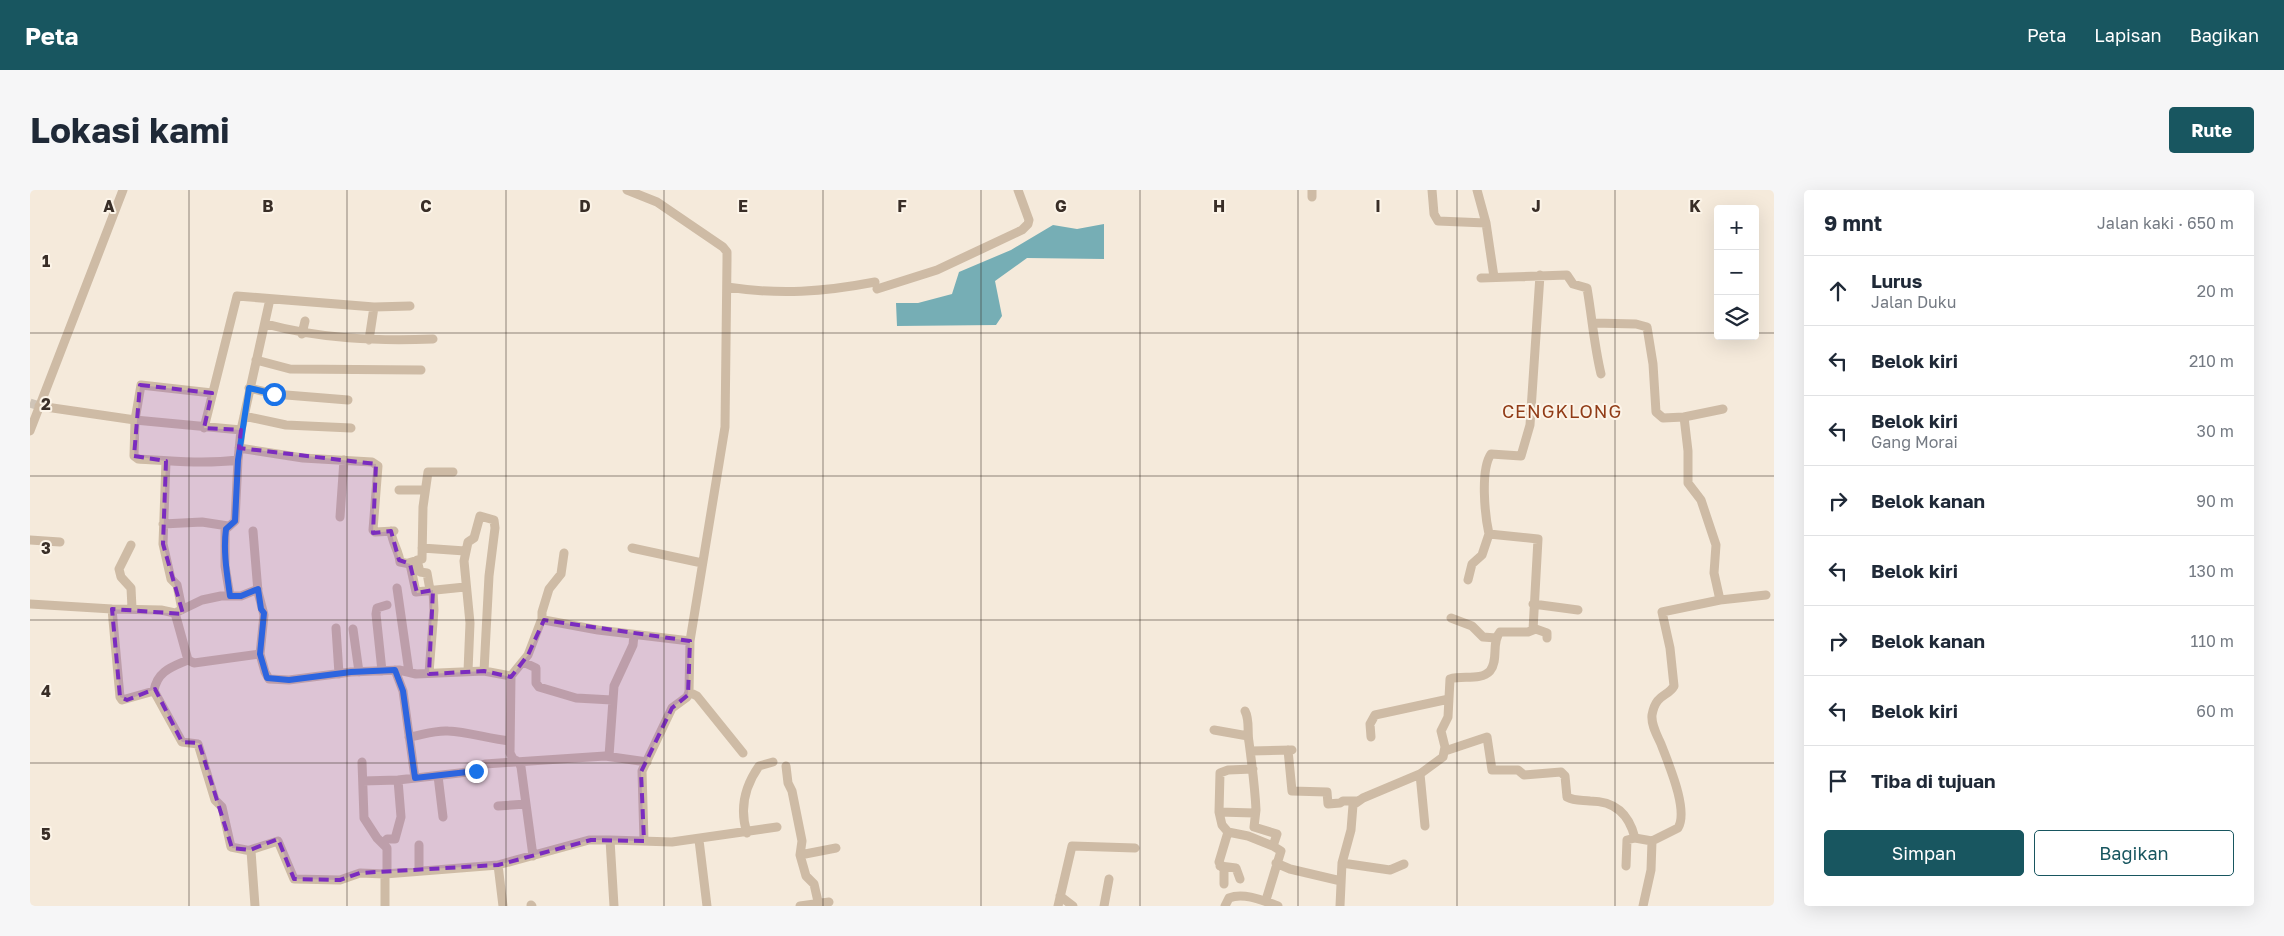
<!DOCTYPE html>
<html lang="id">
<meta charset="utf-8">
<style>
body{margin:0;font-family:"Golos Text",sans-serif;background:#f6f6f7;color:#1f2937}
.controls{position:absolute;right:15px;top:15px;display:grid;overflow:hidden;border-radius:5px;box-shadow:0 5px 20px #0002}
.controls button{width:45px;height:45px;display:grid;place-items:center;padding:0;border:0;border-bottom:1px solid #e0e1e3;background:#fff;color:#1f2937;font:25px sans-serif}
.stop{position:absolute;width:15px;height:15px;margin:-11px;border:4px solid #1a73e8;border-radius:50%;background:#fff}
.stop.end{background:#1a73e8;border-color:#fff;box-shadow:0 1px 5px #0008}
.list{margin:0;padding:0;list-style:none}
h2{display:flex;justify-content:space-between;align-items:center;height:65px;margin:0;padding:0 20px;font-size:21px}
h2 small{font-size:16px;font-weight:400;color:#747a83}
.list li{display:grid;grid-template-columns:32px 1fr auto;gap:15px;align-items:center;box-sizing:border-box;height:70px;padding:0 20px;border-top:1px solid #e0e1e3}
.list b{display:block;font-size:19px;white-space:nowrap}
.list p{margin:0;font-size:16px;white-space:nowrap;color:#747a83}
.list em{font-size:16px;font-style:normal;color:#747a83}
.actions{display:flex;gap:10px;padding:15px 20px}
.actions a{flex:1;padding:11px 0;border:1px solid #185660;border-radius:5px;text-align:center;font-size:18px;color:#185660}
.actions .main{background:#185660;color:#fff}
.icon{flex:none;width:28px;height:28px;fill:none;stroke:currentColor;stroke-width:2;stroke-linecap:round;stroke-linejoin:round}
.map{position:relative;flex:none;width:1744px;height:716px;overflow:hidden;border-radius:5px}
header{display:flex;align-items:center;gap:30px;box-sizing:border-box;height:70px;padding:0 25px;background:#185660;color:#fff}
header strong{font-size:24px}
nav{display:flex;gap:28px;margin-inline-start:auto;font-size:18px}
.intro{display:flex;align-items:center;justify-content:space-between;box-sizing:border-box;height:120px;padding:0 30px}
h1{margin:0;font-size:35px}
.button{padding:12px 22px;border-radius:5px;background:#185660;color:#fff;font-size:18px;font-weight:700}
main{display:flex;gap:30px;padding:0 30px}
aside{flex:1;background:#fff;border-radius:5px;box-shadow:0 5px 20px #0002}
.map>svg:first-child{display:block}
</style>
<header>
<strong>Peta</strong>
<nav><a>Peta</a><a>Lapisan</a><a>Bagikan</a></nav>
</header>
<div class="intro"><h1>Lokasi kami</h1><a class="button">Rute</a></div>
<main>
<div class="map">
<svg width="1744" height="716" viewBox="0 0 1744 716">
<rect width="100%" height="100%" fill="#f5eadb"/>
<path fill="#76aeb5" d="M1074 34V69L997 68 965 91 972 126 966 135 867 136 866 113H888L922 104 929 82 981 60 1023 35 1047 39Z"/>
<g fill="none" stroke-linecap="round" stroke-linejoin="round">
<path stroke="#cfc4b7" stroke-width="9" stroke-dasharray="9 4.5" stroke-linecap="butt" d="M0 213 9 216"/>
<path stroke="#cebba5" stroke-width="9" d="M597 0 627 12 693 57 697 62V70L695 237 660 451 659 502 657 507 642 518 612 581 614 651
M1282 0V7
M1402 0 1404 24 1408 31 1456 33
M1447 0 1456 33 1464 87
M1451 88 1537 85 1543 94 1557 98C1562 127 1564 155 1571 184
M697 97C750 105 793 102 845 92
M847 99 907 80 992 40 998 34 999 30 988 0
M1564 133 1606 134 1617 137 1623 174 1626 222 1633 228 1654 227 1658 261V293L1671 310 1686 355 1684 383 1690 410
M236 134C291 149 346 151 403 149
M272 144 275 131
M339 150 344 117
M226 170 260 179 391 180
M219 198 244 204 318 210
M9 216 105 230 211 240 208 270C175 274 141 271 108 269L104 266 105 230 111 195 182 203
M214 226 256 235 321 238
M1654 227 1693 219
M174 238 207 106 344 117 380 116
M211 240 240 109
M0 241 93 0
M209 258 273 268 342 272 348 276 343 340 345 342 364 341
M136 271 133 354 141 389 147 395 152 419
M369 300H395
M310 327 314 270
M133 334 172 332 198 336
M223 341 228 402 234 425 230 464 235 482 239 489 259 490 321 482 369 480 386 484 454 481 481 486 480 563 483 569 489 572 491 577 503 666
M361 341C362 353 369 361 370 372L380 374 386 402 435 397
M0 350 30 352
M101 355 89 379 91 387 101 398 102 418
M392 358 435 361
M602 358 672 373
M387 370 390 382 397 383 400 400
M378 373 392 369 393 317 398 282H423
M1438 390 1442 374 1452 365 1459 344
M367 398 379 482
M200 406 195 376V340L205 331 208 270
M0 414 82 419 131 420 145 423 158 470 164 473 230 464
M1503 414 1548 420
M82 419 90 507 92 510 124 501 152 552 168 554 185 610 192 617 201 657 221 661 225 716
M147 422 172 410 191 406H211L228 399
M1421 428 1442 436 1453 447 1466 448
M512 431V422L519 399 531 384 534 363
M306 438 309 484
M1503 438 1517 443V448
M323 439 329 482
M493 472 506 478V493L509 497 546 508 582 510
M365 480 373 501 385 588
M352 481 346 424 347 418 357 415
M438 481 440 433 434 371 438 352 444 348 450 326 464 330 465 338 459 386 454 481
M399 483 404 420 403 400
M481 486 498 465 511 431 514 430 568 440 660 451
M124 501C127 481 142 477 158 470
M659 502 667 506 713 563
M1184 540 1218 546
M379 547C392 545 405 540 418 541 439 542 459 549 480 551
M1341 547 1340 534 1345 525 1419 509
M1258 560 1262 601 1297 602 1298 614 1310 613 1313 611H1327
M1221 561 1262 560
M1415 561 1457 547 1462 580H1488L1494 585 1531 582 1535 586 1537 607C1544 611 1552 610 1560 611 1585 611 1599 624 1605 648
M579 566 584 496 603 455 604 445
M332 572 334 628 347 648 357 658V684
M756 576 758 593 762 601 772 651 770 665 776 686 784 694 789 716
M1223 579 1198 580 1190 583 1189 622 1192 635 1198 642 1218 646 1243 656
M1390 584 1395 636
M408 586 413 627
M444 586 449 577 455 574 575 566 617 572
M333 591 368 590 447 581
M468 616 496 614
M1226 620 1224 637 1247 644 1243 656 1251 661 1236 710
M1189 622 1224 623 1226 620C1225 597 1222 575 1219 552 1217 542 1220 530 1215 521
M717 643C709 618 715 596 729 576L743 572
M669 650 677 716
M353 654 357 649H365L371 627 368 590
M389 655V681
M220 660 248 651 264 689 310 690 330 683 355 684 468 675 559 650H580
M770 665 806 658
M1246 673 1260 679 1311 691
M1312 673 1360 680 1374 674
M468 675 473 716
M1190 676 1206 678 1210 689
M1596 676 1597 650 1605 648 1622 651 1648 638C1659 620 1638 573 1631 554 1627 545 1621 535 1622 525 1626 503 1638 507 1644 496L1640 458 1632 422 1690 410 1736 405
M355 684V716
M1194 694V680L1189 672 1198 642
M1030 706 1043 716
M501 715 502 716
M584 716 580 650 642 652 747 637
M770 716 799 712
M1028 716 1042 656 1105 658
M1074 716 1079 689
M1195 716 1199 708C1214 702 1234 711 1248 716
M1310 716 1312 673 1321 640 1323 615 1333 608 1390 584 1413 567 1415 557 1411 541 1418 527 1420 489C1432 485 1451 491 1460 481 1469 470 1461 452 1470 442H1498L1503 440 1508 349 1459 344C1455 326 1450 280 1461 264L1491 266 1500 235 1510 85
M1613 716 1621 680 1622 651"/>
</g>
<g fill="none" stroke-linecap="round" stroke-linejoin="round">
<path stroke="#1a73e8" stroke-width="6" d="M244 204 219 198 208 270 205 331 196 339C193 361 197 384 200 406H211L228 399 231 419 234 423 230 464 237 488 259 490 321 482 365 480 373 501 385 588 446 581"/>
</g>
<path fill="#7b2cbf" fill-opacity="0.2" stroke="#7b2cbf" stroke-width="4" stroke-dasharray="10 6" stroke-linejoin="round" d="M110 195 182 203 174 238 211 240 209 258 346 274 343 343 361 341 369 370 380 374 387 403 403 400 399 484 454 481 481 487 498 465 514 430 660 451 658 505 642 518 611 582 614 651 561 650 468 675 330 683 310 690 264 689 248 649 220 660 202 658 169 553 152 552 125 499 97 510 90 507 82 419 153 424 133 354 136 271 104 266Z"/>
<path fill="none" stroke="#392e27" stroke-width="1" stroke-opacity="0.55" d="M159 0V716M317 0V716M476 0V716M634 0V716M793 0V716M951 0V716M1110 0V716M1268 0V716M1427 0V716M1585 0V716M0 143H1688M1725 143H1744M0 286H1744M0 430H1744M0 573H1744"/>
<g text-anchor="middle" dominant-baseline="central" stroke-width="4" stroke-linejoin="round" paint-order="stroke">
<g font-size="18" letter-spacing="1" fill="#913c17" stroke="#fcf4e8">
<text x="1532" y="221">CENGKLONG</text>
</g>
</g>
<g font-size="16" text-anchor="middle" font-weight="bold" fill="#392e27" stroke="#fcf4e8" stroke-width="4" stroke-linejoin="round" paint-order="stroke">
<text x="79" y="22">A</text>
<text x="238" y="22">B</text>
<text x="396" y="22">C</text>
<text x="555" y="22">D</text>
<text x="713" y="22">E</text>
<text x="872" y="22">F</text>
<text x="1031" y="22">G</text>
<text x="1189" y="22">H</text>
<text x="1348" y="22">I</text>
<text x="1506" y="22">J</text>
<text x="1665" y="22">K</text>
<text x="16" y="77">1</text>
<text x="16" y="220">2</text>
<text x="16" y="364">3</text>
<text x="16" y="507">4</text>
<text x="16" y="650">5</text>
</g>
</svg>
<div class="controls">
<button>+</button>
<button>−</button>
<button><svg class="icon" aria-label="layers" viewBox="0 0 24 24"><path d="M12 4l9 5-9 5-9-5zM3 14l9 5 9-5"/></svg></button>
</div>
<div class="stop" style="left:244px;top:204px"></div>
<div class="stop end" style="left:446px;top:581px"></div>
</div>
<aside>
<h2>9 mnt<small>Jalan kaki · 650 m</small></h2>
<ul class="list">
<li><svg class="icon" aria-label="ahead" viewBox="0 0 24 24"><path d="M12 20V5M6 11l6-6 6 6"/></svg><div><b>Lurus</b><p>Jalan Duku</p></div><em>20 m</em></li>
<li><svg class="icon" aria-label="left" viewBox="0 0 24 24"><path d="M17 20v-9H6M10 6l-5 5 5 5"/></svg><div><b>Belok kiri</b></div><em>210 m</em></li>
<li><svg class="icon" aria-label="left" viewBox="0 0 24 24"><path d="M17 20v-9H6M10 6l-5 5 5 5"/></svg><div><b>Belok kiri</b><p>Gang Morai</p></div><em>30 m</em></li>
<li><svg class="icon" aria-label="right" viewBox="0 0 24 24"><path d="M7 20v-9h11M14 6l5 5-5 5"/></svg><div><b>Belok kanan</b></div><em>90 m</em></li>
<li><svg class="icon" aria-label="left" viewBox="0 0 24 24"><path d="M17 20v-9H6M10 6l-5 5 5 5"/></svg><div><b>Belok kiri</b></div><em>130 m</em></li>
<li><svg class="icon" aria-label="right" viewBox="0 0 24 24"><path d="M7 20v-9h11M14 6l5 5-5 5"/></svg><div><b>Belok kanan</b></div><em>110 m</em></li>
<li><svg class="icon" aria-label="left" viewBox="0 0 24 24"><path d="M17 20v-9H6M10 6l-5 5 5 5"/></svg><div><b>Belok kiri</b></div><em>60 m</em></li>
<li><svg class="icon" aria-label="arrive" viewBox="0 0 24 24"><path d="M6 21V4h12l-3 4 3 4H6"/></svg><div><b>Tiba di tujuan</b></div></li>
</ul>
<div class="actions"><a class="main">Simpan</a><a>Bagikan</a></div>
</aside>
</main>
